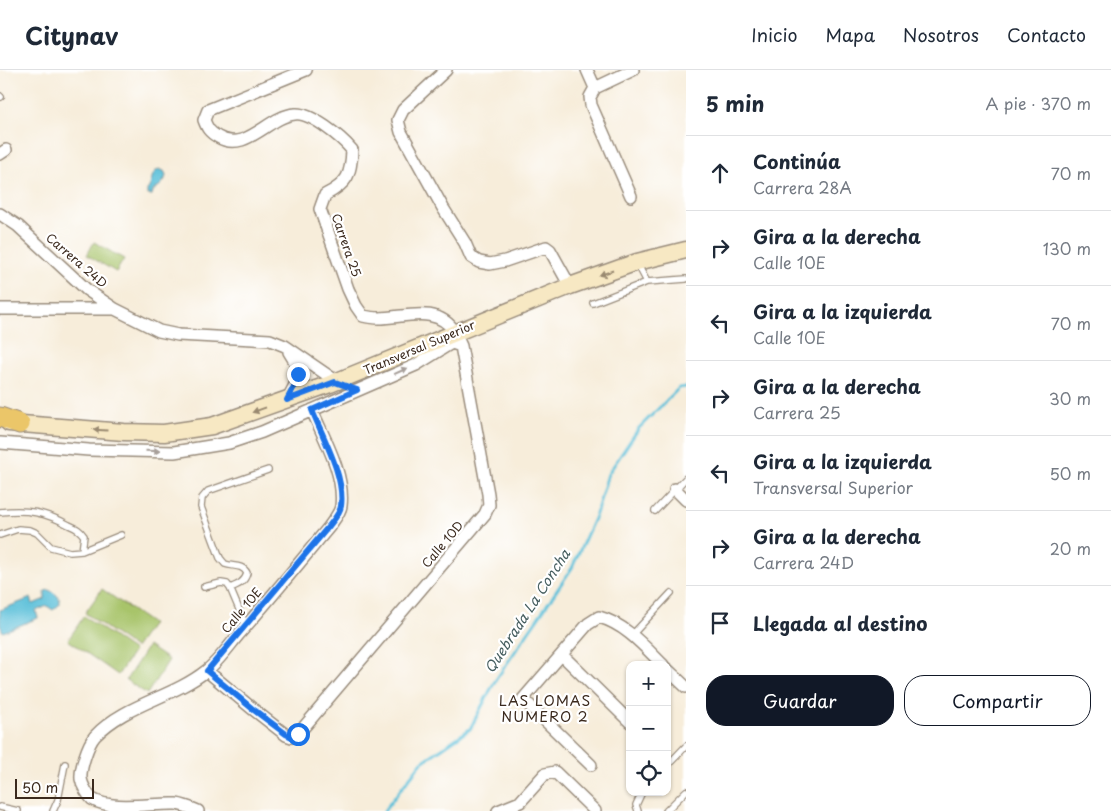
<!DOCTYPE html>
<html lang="es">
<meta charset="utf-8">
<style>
body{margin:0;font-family:"Playpen Sans",sans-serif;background:#f6f6f7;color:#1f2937}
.controls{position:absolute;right:15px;bottom:15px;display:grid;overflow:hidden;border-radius:10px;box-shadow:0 1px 4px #0004}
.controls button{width:45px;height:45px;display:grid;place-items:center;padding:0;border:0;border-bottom:1px solid #e0e1e3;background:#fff;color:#1f2937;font:25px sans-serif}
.scale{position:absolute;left:15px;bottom:12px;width:79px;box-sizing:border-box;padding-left:5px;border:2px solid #3b2a1e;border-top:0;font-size:14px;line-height:18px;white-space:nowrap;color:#3b2a1e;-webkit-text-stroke:4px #fff;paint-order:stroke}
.stop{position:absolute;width:15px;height:15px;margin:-11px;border:4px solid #1a73e8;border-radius:50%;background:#fff}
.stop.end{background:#1a73e8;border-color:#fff;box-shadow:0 1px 5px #0008}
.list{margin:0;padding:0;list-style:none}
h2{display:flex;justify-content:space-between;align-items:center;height:65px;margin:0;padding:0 20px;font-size:21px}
h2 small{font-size:16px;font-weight:400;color:#747a83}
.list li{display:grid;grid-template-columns:32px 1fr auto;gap:15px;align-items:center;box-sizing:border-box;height:75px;padding:0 20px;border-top:1px solid #e0e1e3}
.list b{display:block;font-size:19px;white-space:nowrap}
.list p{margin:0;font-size:16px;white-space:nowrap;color:#747a83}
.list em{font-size:16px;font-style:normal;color:#747a83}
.actions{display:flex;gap:10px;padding:15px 20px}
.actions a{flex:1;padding:11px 0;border:1px solid #111827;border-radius:20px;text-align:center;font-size:18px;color:#111827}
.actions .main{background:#111827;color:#fff}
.icon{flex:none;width:28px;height:28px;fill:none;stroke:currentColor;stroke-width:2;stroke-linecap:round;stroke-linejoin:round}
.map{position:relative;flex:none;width:686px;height:741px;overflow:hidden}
header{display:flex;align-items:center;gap:30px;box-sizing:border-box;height:70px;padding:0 25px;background:#fff;border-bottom:1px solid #e0e1e3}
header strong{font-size:24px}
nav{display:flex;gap:28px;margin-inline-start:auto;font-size:18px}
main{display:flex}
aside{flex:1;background:#fff}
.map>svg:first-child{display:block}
</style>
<header>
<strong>Citynav</strong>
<nav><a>Inicio</a><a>Mapa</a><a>Nosotros</a><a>Contacto</a></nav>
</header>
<main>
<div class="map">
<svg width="686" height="741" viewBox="0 0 686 741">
<rect width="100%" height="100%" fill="#fff"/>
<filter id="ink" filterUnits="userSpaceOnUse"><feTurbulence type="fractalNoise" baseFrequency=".02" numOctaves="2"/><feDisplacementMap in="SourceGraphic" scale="10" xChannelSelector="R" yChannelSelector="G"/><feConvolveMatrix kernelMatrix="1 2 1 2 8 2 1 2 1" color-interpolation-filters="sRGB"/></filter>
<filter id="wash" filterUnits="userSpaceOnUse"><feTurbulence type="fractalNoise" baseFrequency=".0096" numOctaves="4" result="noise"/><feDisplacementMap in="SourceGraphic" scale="20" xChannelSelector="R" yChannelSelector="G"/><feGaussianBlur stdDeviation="1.12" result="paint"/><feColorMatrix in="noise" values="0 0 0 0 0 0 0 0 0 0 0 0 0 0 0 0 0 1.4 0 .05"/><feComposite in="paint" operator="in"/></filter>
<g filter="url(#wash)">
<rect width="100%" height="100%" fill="#f7edda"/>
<path fill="#a8c46b" stroke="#727744" d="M94 172 124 189 116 202 87 185Z
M102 519 152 554 135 578 85 543Z
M84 546 134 581 118 605 68 570Z
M148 576 169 590 147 624 126 610Z"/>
<path fill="#5bc0d9" stroke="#4b757c" d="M159 99 164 101 166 105C165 113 159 116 153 121L152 125H147V120C153 115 149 104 159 99Z
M49 520C56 524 60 526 60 534L53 540 47 536 36 541 38 548 3 562 0 555V540L31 528 33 534 45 529V521Z"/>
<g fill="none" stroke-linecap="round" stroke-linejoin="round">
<path stroke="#5bc0d9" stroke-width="3" d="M384 741 422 692 470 659 495 611 572 498 596 444 608 404 639 358 679 318 686 317"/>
</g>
</g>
<g filter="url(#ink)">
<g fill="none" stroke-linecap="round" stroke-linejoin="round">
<g stroke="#998c7c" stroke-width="8">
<path id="lane" d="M0 26 1 27
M637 193 647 212 686 209
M593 233 647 212
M655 441 686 408
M0 442C27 439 45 442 69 455 76 458 80 460 84 466L82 481
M0 465 18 459 30 460 37 463 51 477 70 482 82 481 121 465
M204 517 221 513 227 514 230 518 246 556
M230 518C238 515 245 512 247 503 242 494 233 497 225 494L220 488 201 437 202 428 208 421 268 400
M632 565 671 523
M667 696 686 676
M0 737 18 741
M53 741 58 730 65 694
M638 741 636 735 642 722
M666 741 686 721"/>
</g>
<g stroke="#998c7c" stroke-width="14">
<path id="street" d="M446 0 403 40 398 50 401 62 443 138 465 173 471 187 479 192 490 194 505 191 546 177 550 180 570 216
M587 0 595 18
M0 84 6 80
M631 126 591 35 590 27 595 18 633 0
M0 144 18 156 87 220 115 239 159 261 178 265 270 270 285 276 339 313
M0 239H115
M287 330C299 307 304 305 289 282
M0 373 89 380 174 382 229 373 262 362 416 295 448 275 452 273 461 276
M675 419 686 430
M562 585 630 652
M667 599 686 617
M207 601 254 640 286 665 292 667 298 664 485 444 489 435 488 424 461 276C459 272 457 266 455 262 437 234 404 248 379 248 374 248 368 247 363 246L356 236 348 219 320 139 325 125C348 113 351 105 352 80 342 68 311 42 295 44 268 46 246 84 218 67 209 62 207 58 204 50L208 40 306 0
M591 695 523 629 588 554 599 547C625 554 644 576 663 595
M198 741C191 738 184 735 176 734 152 733 111 741 92 729 87 724 82 715 81 709 80 698 88 674 95 666 125 634 172 628 206 601 218 592 229 576 239 564 270 529 299 493 329 457 333 451 340 443 341 436 345 404 324 369 312 340
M498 741 520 732 545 704 555 702 595 741"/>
</g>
<g stroke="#998c7c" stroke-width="19">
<path id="secondary" d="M9 353 124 362 164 363 212 356 330 314 570 216 637 192 686 180"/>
</g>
<g stroke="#998c7c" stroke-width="21">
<path id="primary" d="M0 347 20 354"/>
</g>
<use href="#lane" stroke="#fff" stroke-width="5.5"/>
<use href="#street" stroke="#fff" stroke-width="11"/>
<use href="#secondary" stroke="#f7e8c3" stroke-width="16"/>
<use href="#primary" stroke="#ebc669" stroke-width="19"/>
</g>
<defs><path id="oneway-solid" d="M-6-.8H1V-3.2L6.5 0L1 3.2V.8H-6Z" transform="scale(1.25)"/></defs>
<g fill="#998970">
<use href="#oneway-solid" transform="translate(606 203) rotate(161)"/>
<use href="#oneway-solid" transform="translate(259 340) rotate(160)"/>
<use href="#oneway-solid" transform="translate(100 360) rotate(-176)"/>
</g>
<g fill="#a79f9a">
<use href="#oneway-solid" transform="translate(401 301) rotate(-24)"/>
<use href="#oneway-solid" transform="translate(153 381) rotate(1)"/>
</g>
</g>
<g fill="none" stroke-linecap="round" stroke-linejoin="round" filter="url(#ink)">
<path stroke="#1a73e8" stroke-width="6" d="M298 664 292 667 286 664 254 640 207 601 329 456C333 451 340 443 341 436 345 406 323 368 312 340L357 320 335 312 287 330 297 311 298 304"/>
</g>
<g text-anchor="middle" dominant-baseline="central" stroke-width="4.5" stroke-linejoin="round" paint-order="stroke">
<g font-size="12" fill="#3b2a1e" stroke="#fff">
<text transform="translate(347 175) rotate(71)">Carrera 25</text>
<text transform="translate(77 190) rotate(41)">Carrera 24D</text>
<text transform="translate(419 277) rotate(-23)">Transversal Superior</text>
<text transform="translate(442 474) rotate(-50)">Calle 10D</text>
<text transform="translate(241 540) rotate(-50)">Calle 10E</text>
</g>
<g font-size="14" font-style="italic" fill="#465e5f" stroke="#fff">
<text transform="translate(527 541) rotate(-57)">Quebrada La Concha</text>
</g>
<g font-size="14" letter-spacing="1" fill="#3b2a1e" stroke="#fff">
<text x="545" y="630">LAS LOMAS<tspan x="545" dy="16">NUMERO 2</tspan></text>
</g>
</g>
</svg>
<div class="controls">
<button>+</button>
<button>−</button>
<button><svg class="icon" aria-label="locate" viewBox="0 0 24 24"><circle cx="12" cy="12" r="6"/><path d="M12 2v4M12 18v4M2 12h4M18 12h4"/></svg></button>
</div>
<div class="scale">50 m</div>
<div class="stop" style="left:298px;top:664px"></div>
<div class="stop end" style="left:298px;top:304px"></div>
</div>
<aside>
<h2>5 min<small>A pie · 370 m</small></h2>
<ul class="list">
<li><svg class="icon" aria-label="ahead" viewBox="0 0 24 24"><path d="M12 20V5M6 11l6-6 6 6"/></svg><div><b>Continúa</b><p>Carrera 28A</p></div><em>70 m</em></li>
<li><svg class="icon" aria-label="right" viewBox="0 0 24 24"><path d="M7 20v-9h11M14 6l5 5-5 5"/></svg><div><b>Gira a la derecha</b><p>Calle 10E</p></div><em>130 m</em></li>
<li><svg class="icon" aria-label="left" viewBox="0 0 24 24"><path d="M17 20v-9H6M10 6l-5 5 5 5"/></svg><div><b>Gira a la izquierda</b><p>Calle 10E</p></div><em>70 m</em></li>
<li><svg class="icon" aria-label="right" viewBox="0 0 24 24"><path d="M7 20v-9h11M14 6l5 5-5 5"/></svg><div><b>Gira a la derecha</b><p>Carrera 25</p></div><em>30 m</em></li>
<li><svg class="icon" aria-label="left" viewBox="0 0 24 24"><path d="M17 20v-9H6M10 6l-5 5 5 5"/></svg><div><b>Gira a la izquierda</b><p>Transversal Superior</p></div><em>50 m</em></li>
<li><svg class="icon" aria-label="right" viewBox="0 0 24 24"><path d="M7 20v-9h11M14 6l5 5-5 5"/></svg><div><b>Gira a la derecha</b><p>Carrera 24D</p></div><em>20 m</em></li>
<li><svg class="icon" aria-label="arrive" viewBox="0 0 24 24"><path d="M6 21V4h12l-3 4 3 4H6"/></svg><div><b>Llegada al destino</b></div></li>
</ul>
<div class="actions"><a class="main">Guardar</a><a>Compartir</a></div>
</aside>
</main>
